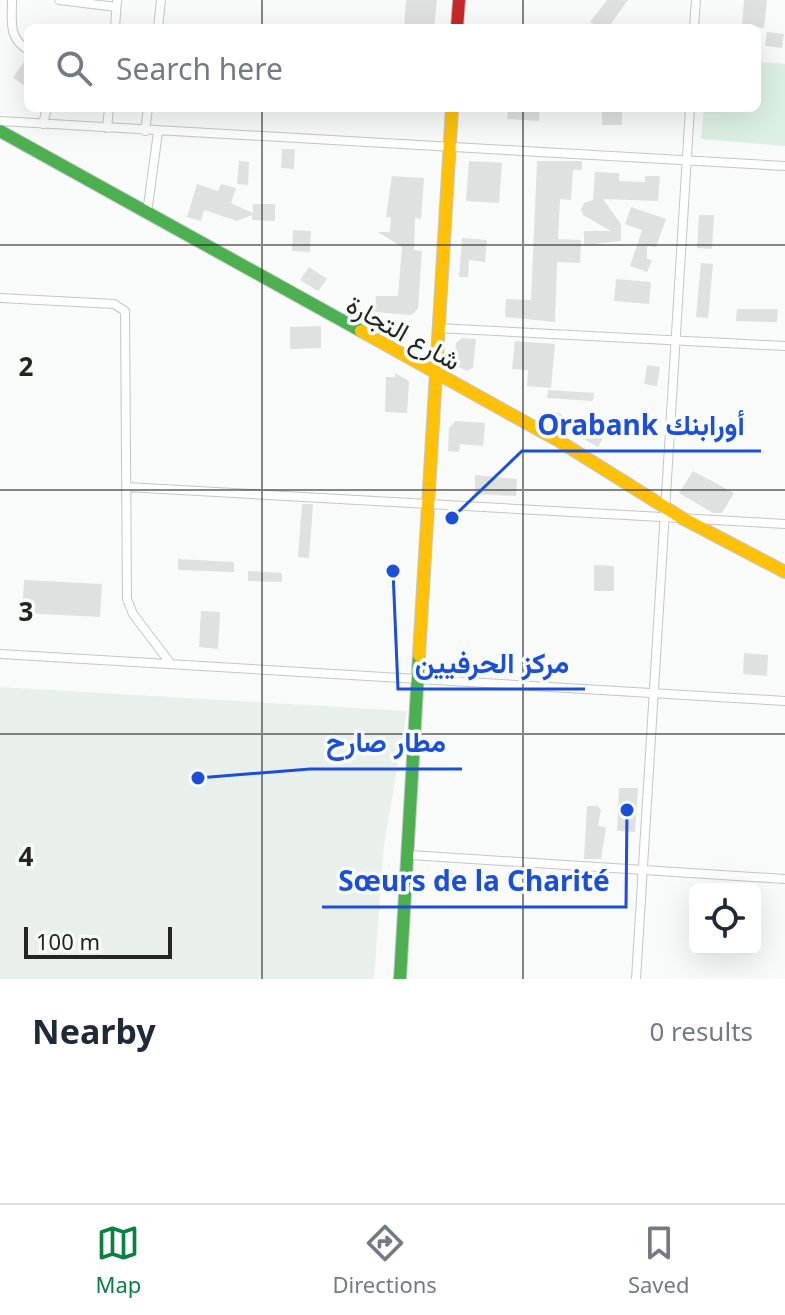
<!DOCTYPE html>
<meta charset="utf-8">
<style>
body{margin:0;font-family:"Noto Sans",Vazirmatn,sans-serif;background:#f6f6f7;color:#1f2937}
.controls{position:absolute;right:24px;bottom:24px;display:grid;overflow:hidden;border-radius:12px;box-shadow:0 8px 32px #0002}
.controls button{width:72px;height:72px;display:grid;place-items:center;padding:0;border:0;border-bottom:2px solid #e0e1e3;background:#fff;color:#1f2937;font:40px sans-serif}
.scale{position:absolute;left:24px;bottom:20px;width:148px;box-sizing:border-box;padding-left:8px;border:4px solid #232524;border-top:0;font-size:22px;line-height:28px;white-space:nowrap;color:#232524;-webkit-text-stroke:6px #f8fcf9;paint-order:stroke}
.list{margin:0;padding:0;list-style:none}
h2{display:flex;justify-content:space-between;align-items:center;height:104px;margin:0;padding:0 32px;font-size:34px}
h2 small{font-size:26px;font-weight:400;color:#747a83}
.icon{flex:none;width:44px;height:44px;fill:none;stroke:currentColor;stroke-width:2;stroke-linecap:round;stroke-linejoin:round}
.map{position:relative;flex:none;width:785px;height:979px;overflow:hidden}
.search{position:absolute;background:#fff;box-shadow:0 8px 32px #0002;left:24px;right:24px;top:24px;height:88px;display:flex;align-items:center;gap:20px;box-sizing:border-box;padding:0 28px;border-radius:12px;color:#747a83;font-size:30px}
.sheet{height:224px;background:#fff}
nav{display:flex;justify-content:space-around;align-items:center;box-sizing:border-box;height:112px;border-top:2px solid #e0e1e3;background:#fff;font-size:22px;color:#747a83}
nav a{display:grid;justify-items:center;gap:4px}
nav .on{color:#0b8043}
.map>svg:first-child{display:block}
</style>
<div class="map">
<svg width="785" height="979" viewBox="0 0 785 979">
<rect width="100%" height="100%" fill="#f9fbfa"/>
<path fill="#e9f0eb" d="M0 687 407 711 384 845 374 979H0Z"/>
<path fill="#dcf1e3" d="M757 62 785 64V146L701 139 704 108H757Z"/>
<path fill="#dfe1e0" d="M406 0H437L434 28H404Z
M607 0H628L608 28H598L590 22Z
M744 0H767L764 28 742 26Z
M767 32 784 34 782 48 765 46Z
M27 57H28V88L13 78Z
M508 108H540L539 121 507 119Z
M602 108H622V125H602Z
M282 149H295L294 169 281 168Z
M239 161 249 162 248 185 237 184Z
M469 161 502 163 499 203 466 201Z
M537 161H582V170H573L571 200 560 199 558 239 581 240 580 263 557 262 555 322 505 317 506 299 531 300Z
M595 172 619 173V181L645 182V176H660L658 201 603 199 621 224V241L584 245V231H611L583 215 581 209 584 203 593 200Z
M392 176 424 178 421 219 415 218 414 250 422 251 418 309 411 315 375 312 376 296H398L402 247 378 232H390L391 217H386Z
M197 184 218 191 221 184 236 188 231 203 253 213V204H275V221L252 220V215L237 221 204 210 201 221 187 217Z
M631 207 666 219 656 247 647 246V259L652 260 647 272 630 266 642 230 625 224Z
M699 215H714L712 249 697 248Z
M293 230 311 231 310 252 292 251Z
M462 238 487 240 485 262 469 260 468 277H459Z
M701 263 713 264 708 318 696 317Z
M309 267 327 279 318 291 300 280Z
M616 279 651 282 649 304 614 301Z
M737 309H778L777 322 736 321Z
M321 326V348L290 349V327Z
M462 338 476 339 473 368 467 371 454 365 456 343Z
M515 341 555 344 551 388 527 386 528 370 512 369Z
M647 365 660 367 657 386 644 384Z
M395 373 409 381 407 413 385 412 386 377H395Z
M548 390 594 393 593 401 547 398Z
M557 412 603 438 598 447 552 421Z
M456 421 485 423 483 446 460 444 459 452 448 451 449 428Z
M693 471 734 493 722 513H713L679 493Z
M475 475 517 479 516 496 475 494Z
M302 504H313L309 558 298 557Z
M178 559 234 562V572L178 570Z
M594 565 614 566V591H594Z
M248 571 282 573V582L248 581Z
M24 580 102 584 100 617 22 613Z
M201 611 220 612 218 649 199 647Z
M744 653 768 655 767 676 743 674Z
M619 788H638L635 832 617 831Z
M587 806H598L601 810 598 826 606 827 601 859H584Z"/>
<g fill="none" stroke-linecap="round" stroke-linejoin="round">
<g stroke="#c4c6c5" stroke-width="10">
<path id="street" d="M12 0C12 21 8 38 28 50
M59 0 116 7
M115 28 117 0
M158 28 161 0
M694 28 696 0
M0 121 785 166
M43 124 47 108
M107 128 109 108
M145 131 148 108
M147 213 158 132
M0 298 114 304 125 311 127 599 133 614 171 664
M437 328 785 346
M127 487 785 524
M0 654 785 701
M410 855 785 879
M636 979 690 108"/>
</g>
<g stroke="#c4c6c5" stroke-width="14">
<path id="fast" d="M0 131 361 331
M400 979 419 655"/>
</g>
<g stroke="#c4c6c5" stroke-width="14">
<path id="slow" d="M361 331 559 441 682 518 785 572
M419 655 452 108"/>
</g>
<g stroke="#c4c6c5" stroke-width="14">
<path id="jam" d="M457 28 459 0"/>
</g>
<use href="#street" stroke="#fefefe" stroke-width="8"/>
<use href="#fast" stroke="#4caf50" stroke-width="12"/>
<use href="#slow" stroke="#ffc107" stroke-width="12"/>
<use href="#jam" stroke="#c62828" stroke-width="12"/>
</g>
<path fill="none" stroke="#232524" stroke-width="2" stroke-opacity="0.55" d="M262 0V28M523 0V28M262 108V979M523 108V979M0 245H785M0 490H785M0 734H785"/>
<g text-anchor="middle" dominant-baseline="central" stroke-width="7" stroke-linejoin="round" paint-order="stroke">
<g font-size="26" fill="#232524" stroke="#f8fcf9">
<text transform="translate(404 332) rotate(29)">شارع التجارة</text>
</g>
</g>
<g font-size="26" text-anchor="middle" font-weight="bold" fill="#232524" stroke="#f8fcf9" stroke-width="7" stroke-linejoin="round" paint-order="stroke">
<text x="26" y="376">2</text>
<text x="26" y="621">3</text>
<text x="26" y="866">4</text>
</g>
<path fill="none" stroke="#1d4ed8" stroke-width="3" d="M452 518L522 451H761M393 571L398 689H585M198 778L310 769H462M627 810L626 907H322"/>
<g fill="#1d4ed8" stroke="#f8fcf9" stroke-width="3">
<circle cx="452" cy="518" r="8"/>
<circle cx="393" cy="571" r="8"/>
<circle cx="198" cy="778" r="8"/>
<circle cx="627" cy="810" r="8"/>
</g>
<g font-size="28" text-anchor="middle" font-weight="bold" fill="#1d4ed8" stroke="#f8fcf9" stroke-width="7" stroke-linejoin="round" paint-order="stroke">
<text x="641" y="435">Orabank أورابنك</text>
<text x="492" y="673">مركز الحرفيين</text>
<text x="386" y="752">مطار صارح</text>
<text x="474" y="891">Sœurs de la Charité</text>
</g>
</svg>
<div class="controls">
<button><svg class="icon" aria-label="locate" viewBox="0 0 24 24"><circle cx="12" cy="12" r="6"/><path d="M12 2v4M12 18v4M2 12h4M18 12h4"/></svg></button>
</div>
<div class="scale">100 m</div>
<div class="search"><svg class="icon" aria-label="search" viewBox="0 0 24 24"><circle cx="10" cy="10" r="6"/><path d="M15 15l6 6"/></svg>Search here</div>
</div>
<section class="sheet">
<h2>Nearby<small>0 results</small></h2>
<ul class="list">
</ul>
</section>
<nav>
<a class="on"><svg class="icon" aria-label="map" viewBox="0 0 24 24"><path d="M3 6l6-2 6 2 6-2v14l-6 2-6-2-6 2zM9 4v14M15 6v14"/></svg>Map</a>
<a><svg class="icon" aria-label="directions" viewBox="0 0 24 24"><path d="M12 3l9 9-9 9-9-9zM9 14v-3h6M13 9l2 2-2 2"/></svg>Directions</a>
<a><svg class="icon" aria-label="saved" viewBox="0 0 24 24"><path d="M7 4h10v16l-5-4-5 4z"/></svg>Saved</a>
</nav>
